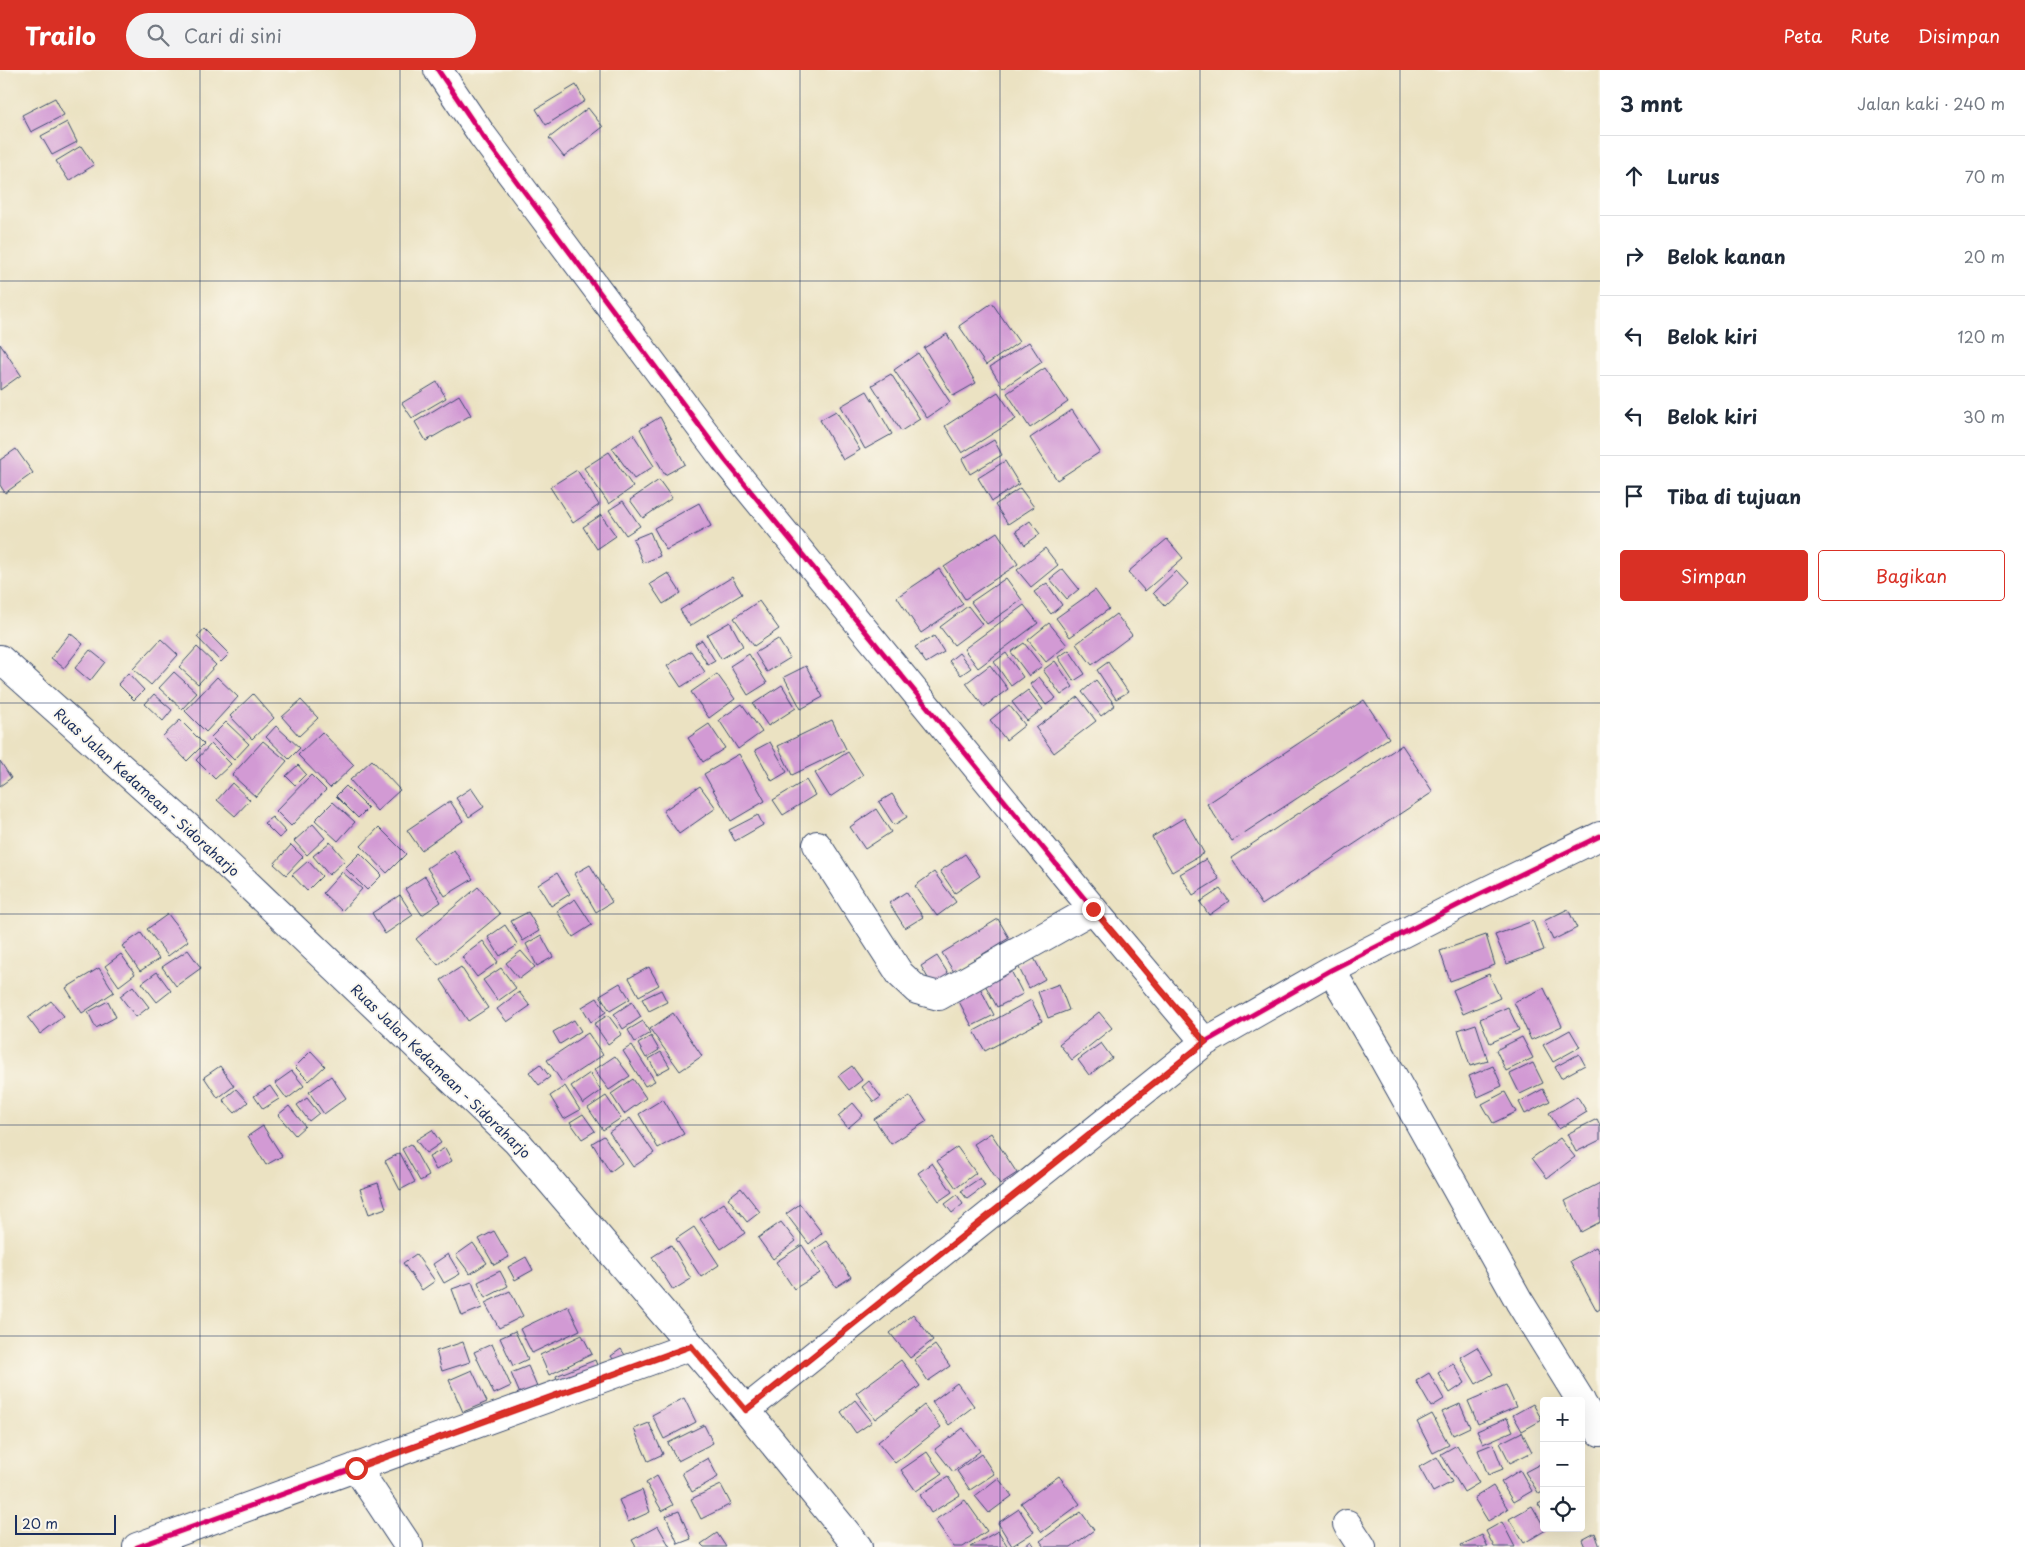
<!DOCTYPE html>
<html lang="id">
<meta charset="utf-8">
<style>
body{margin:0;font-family:"Playpen Sans",sans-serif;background:#f2f2f3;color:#1f2937}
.controls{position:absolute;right:15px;bottom:15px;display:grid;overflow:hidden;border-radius:5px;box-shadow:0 5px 20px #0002}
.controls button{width:45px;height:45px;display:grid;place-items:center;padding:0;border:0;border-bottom:1px solid #e0e1e3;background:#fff;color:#1f2937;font:25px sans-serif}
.scale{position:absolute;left:15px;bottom:12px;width:101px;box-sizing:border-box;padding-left:5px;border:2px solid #1b2f5e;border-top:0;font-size:14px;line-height:18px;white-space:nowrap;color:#1b2f5e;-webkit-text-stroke:4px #fbf7ec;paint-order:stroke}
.stop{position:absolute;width:15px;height:15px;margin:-11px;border:4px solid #d93025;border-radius:50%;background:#fff}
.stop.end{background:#d93025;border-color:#fff;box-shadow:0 1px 5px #0008}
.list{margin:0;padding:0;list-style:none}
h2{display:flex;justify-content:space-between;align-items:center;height:65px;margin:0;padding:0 20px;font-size:21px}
h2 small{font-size:16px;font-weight:400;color:#747a83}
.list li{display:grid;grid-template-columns:32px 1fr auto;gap:15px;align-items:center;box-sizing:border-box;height:80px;padding:0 20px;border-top:1px solid #e0e1e3}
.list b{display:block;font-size:19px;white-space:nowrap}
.list em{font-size:16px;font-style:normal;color:#747a83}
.actions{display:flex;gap:10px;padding:15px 20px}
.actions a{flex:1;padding:11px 0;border:1px solid #d93025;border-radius:5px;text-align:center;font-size:18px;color:#d93025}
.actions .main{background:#d93025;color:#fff}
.icon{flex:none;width:28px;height:28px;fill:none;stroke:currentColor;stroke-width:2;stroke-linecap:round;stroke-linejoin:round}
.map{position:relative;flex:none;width:1600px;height:1477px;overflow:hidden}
header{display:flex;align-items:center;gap:30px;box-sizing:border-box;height:70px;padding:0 25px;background:#d93025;color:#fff}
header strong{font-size:24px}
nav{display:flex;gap:28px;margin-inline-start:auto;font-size:18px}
.search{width:350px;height:45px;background:#f2f2f3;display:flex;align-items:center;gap:12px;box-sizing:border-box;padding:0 18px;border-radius:28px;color:#747a83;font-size:19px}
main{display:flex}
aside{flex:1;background:#fff}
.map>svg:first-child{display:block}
</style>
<header>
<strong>Trailo</strong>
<div class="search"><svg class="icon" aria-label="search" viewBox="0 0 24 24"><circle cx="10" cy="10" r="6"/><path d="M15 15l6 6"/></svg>Cari di sini</div>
<nav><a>Peta</a><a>Rute</a><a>Disimpan</a></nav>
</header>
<main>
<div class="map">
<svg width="1600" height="1477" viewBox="0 0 1600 1477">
<rect width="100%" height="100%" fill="#fbf7ec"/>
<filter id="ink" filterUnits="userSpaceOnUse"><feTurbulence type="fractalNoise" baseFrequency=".02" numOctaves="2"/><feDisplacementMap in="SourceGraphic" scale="10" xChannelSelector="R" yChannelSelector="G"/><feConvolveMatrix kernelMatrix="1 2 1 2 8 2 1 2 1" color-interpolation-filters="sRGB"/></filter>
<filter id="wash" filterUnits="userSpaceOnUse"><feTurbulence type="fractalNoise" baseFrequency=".0096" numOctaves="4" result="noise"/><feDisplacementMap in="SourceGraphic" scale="20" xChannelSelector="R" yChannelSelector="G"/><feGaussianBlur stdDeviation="1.12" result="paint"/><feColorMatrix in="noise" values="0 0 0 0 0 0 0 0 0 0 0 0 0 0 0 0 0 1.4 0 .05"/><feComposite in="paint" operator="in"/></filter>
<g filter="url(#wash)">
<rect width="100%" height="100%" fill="#ebe2c2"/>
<g id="blocks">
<path fill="#d29ad4" d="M576 15 585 31 546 55 536 39Z
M55 28 64 45 31 62 22 45Z
M588 38 603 57 564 87 549 68Z
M67 52 77 72 52 85 41 66Z
M81 76 94 95 69 111 56 91Z
M992 233 1019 272 986 295 959 256Z
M947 264 976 313 953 326 924 278Z
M1029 272 1042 292 1003 318 990 297Z
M0 274 21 305 0 320Z
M918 283 950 332 927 348 894 300Z
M1045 298 1068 332 1030 358 1007 323Z
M891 304 920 349 901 361 872 315Z
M437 312 446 328 412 348 402 333Z
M867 321 892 364 865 379 841 336Z
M998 322 1016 349 962 383 945 356Z
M459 325 471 345 426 371 415 352Z
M1072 340 1100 382 1057 410 1030 368Z
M836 341 860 380 843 390 820 350Z
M660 347 685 394 665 405 640 359Z
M633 364 654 396 634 409 612 378Z
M994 370 1002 385 970 404 962 389Z
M16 379 33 403 5 423 0 415V390Z
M609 382 633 417 609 434 584 398Z
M1005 391 1019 414 992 431 978 408Z
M577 400 599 435 573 453 550 417Z
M659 410 672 428 643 448 630 430Z
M1020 418 1034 437 1008 454 995 435Z
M623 431 640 456 626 465 609 440Z
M699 433 711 456 666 480 654 458Z
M601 445 616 466 597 479 583 457Z
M1030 451 1040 464 1025 475 1016 461Z
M650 462 660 486 643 493 633 469Z
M997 462 1018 494 965 529 944 497Z
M1167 469 1183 488 1145 521 1128 502Z
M1045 478 1058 495 1031 517 1017 500Z
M939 499 963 534 921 563 897 527Z
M1063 499 1079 519 1067 529 1050 509Z
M1176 501 1188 514 1165 536 1153 523Z
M668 503 681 523 663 534 650 514Z
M732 507 742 524 690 556 680 540Z
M1006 508 1022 530 987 554 971 532Z
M1047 513 1062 535 1051 544 1034 522Z
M1095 520 1109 539 1070 567 1056 548Z
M759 531 779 559 754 576 734 548Z
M1024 535 1038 553 978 598 964 579Z
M968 536 982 554 954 575 940 557Z
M1116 544 1132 565 1092 595 1076 574Z
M730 552 743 576 721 589 707 565Z
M1049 553 1067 575 1046 592 1028 570Z
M204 559 229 584 221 592 197 567Z
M70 563 83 574 64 598 51 588Z
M934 566 944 582 926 593 915 577Z
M161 569 178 585 151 615 133 599Z
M778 569 790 588 767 602 755 583Z
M702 570 715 591 708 595 695 574Z
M1024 573 1042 596 1029 606 1011 582Z
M197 577 216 595 198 614 179 597Z
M90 580 105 592 90 611 75 598Z
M1069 580 1085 604 1074 611 1058 587Z
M691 581 705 602 681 617 667 596Z
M959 583 971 598 961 605 949 591Z
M1006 583 1023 607 1011 616 994 592Z
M749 584 767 613 748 625 730 596Z
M1055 591 1073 617 1061 625 1043 600Z
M1108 592 1128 622 1116 629 1097 600Z
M990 595 1008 619 984 637 966 613Z
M806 596 823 627 801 639 784 607Z
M174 602 197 623 182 639 159 618Z
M128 603 144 620 134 630 118 614Z
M717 604 735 629 709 648 691 622Z
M217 607 238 627 206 662 185 641Z
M1039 607 1056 628 1046 635 1030 614Z
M1096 610 1115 635 1101 646 1082 622Z
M782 615 796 638 768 656 753 634Z
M1028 620 1043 639 1027 651 1012 632Z
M154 624 172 640 163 651 145 634Z
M253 624 274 648 252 669 230 646Z
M1078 627 1096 651 1054 683 1036 658Z
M301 630 318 648 299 666 282 647Z
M1364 630 1389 668 1232 771 1207 734Z
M742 634 762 662 738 679 719 650Z
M1009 635 1025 655 1006 670 990 650Z
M180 650 204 674 187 691 163 666Z
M832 650 846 679 792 705 778 676Z
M226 652 249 674 234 690 211 667Z
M709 654 725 678 703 692 688 668Z
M276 656 300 678 289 689 266 667Z
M322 662 354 695 330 718 298 685Z
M263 671 287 691 256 727 232 705Z
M770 672 787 702 772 711 755 680Z
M211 674 231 694 215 709 196 690Z
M1402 675 1433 722 1262 835 1231 788Z
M848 682 863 705 830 727 815 703Z
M739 684 765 731 731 751 704 704Z
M372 690 400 720 377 741 350 710Z
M0 691 11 708 0 716Z
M298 695 306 704 295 715 286 706Z
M311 705 326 720 291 756 276 741Z
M806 710 815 725 783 745 773 730Z
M232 713 250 730 235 746 217 730Z
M346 716 368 738 358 748 336 726Z
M700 716 716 738 679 764 663 741Z
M471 718 484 737 469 747 456 728Z
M892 724 907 747 894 755 879 732Z
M450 731 463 751 421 780 407 760Z
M333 732 355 752 338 771 315 750Z
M876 739 891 762 865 779 850 757Z
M758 745 763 755 735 771 729 760Z
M272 747 286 762 279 768 264 753Z
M1184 748 1204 783 1172 802 1152 767Z
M313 754 325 768 307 785 294 771Z
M379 757 406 784 387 803 361 776Z
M330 772 345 790 329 805 313 786Z
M291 775 303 787 286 805 274 794Z
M454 780 473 809 445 826 427 798Z
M360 783 382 805 367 820 345 798Z
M965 784 980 806 955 823 940 801Z
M1206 789 1219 809 1193 825 1180 804Z
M308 791 322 806 307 821 292 805Z
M590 795 612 832 596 842 574 804Z
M342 802 362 819 342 841 323 823Z
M934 802 956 832 937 846 915 816Z
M557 803 570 824 551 836 538 815Z
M425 806 441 832 422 845 405 819Z
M478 817 500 844 438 895 416 869Z
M1220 819 1229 831 1209 845 1200 832Z
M906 822 923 847 905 858 889 833Z
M400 825 413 845 385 864 372 843Z
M575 829 592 855 573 867 557 841Z
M1568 839 1577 858 1553 870 1544 851Z
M528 842 539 861 523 871 511 851Z
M168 844 188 871 168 886 147 859Z
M998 849 1009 868 954 902 942 883Z
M1533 851 1544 880 1507 894 1495 865Z
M505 855 518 875 500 886 488 867Z
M141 863 159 889 140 901 122 876Z
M541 865 553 887 537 896 526 874Z
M1486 865 1495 895 1450 911 1440 881Z
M483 871 498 892 477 907 462 887Z
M188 880 201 898 176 916 162 897Z
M521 881 535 897 519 909 506 893Z
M121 884 135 904 119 916 105 896Z
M937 886 949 905 932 915 921 896Z
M1033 886 1045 909 1029 918 1017 894Z
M1008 895 1023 924 997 937 982 909Z
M461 897 488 938 468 951 441 910Z
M649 897 659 915 639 926 629 908Z
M99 898 114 922 82 943 66 918Z
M501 898 516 918 498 931 483 910Z
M157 902 171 921 157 932 142 913Z
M1489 904 1500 928 1463 944 1453 920Z
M977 912 994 945 972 956 955 924Z
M620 913 630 929 610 941 600 925Z
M1059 914 1069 940 1048 948 1038 922Z
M133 916 149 937 136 947 120 926Z
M1544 918 1562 956 1531 970 1514 932Z
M661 920 667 932 649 941 642 929Z
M519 922 530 936 507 952 497 939Z
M597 928 606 942 591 952 582 937Z
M1031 930 1042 951 985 981 974 961Z
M51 931 64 946 40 964 28 948Z
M108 931 116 947 96 958 88 942Z
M632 932 641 947 623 959 614 944Z
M1508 937 1519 960 1490 973 1480 949Z
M1099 942 1112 958 1072 990 1059 974Z
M673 943 702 986 680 1001 650 959Z
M608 945 622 964 608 974 594 954Z
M574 950 581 961 560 974 553 962Z
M643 951 650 963 635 972 628 960Z
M1476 954 1488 991 1470 996 1458 960Z
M1570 960 1580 977 1553 992 1543 975Z
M588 963 603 985 562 1012 547 990Z
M651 966 659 980 646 988 638 974Z
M1522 967 1533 988 1506 1001 1496 980Z
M1101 973 1112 988 1089 1005 1078 990Z
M632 975 655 1011 645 1016 623 981Z
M311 981 325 996 309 1011 295 997Z
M661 982 670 997 657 1004 649 989Z
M1579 984 1585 995 1561 1008 1555 997Z
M615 986 630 1006 609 1020 594 1000Z
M1533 993 1543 1013 1520 1024 1510 1004Z
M540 994 550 1007 539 1015 529 1002Z
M220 996 234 1016 218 1028 204 1007Z
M852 996 862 1010 849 1020 838 1006Z
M1493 996 1502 1016 1478 1027 1469 1006Z
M292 1001 304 1016 287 1029 275 1013Z
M590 1003 601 1021 583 1034 571 1016Z
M331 1006 346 1028 324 1044 309 1022Z
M633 1009 646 1028 624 1044 611 1024Z
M869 1011 881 1027 874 1032 862 1017Z
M270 1016 279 1029 263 1039 254 1026Z
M565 1016 580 1040 564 1049 550 1026Z
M236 1019 248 1032 235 1043 223 1030Z
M1543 1019 1550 1031 1525 1044 1519 1032Z
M1505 1022 1516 1042 1493 1053 1482 1034Z
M606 1026 621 1048 603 1060 588 1038Z
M910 1026 927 1051 891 1074 874 1049Z
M1577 1026 1587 1042 1559 1059 1549 1043Z
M307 1028 319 1043 309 1051 297 1035Z
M663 1029 684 1064 658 1078 639 1044Z
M853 1033 863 1045 848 1058 838 1046Z
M289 1036 305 1056 295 1065 278 1045Z
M583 1044 595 1061 582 1069 570 1052Z
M630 1048 654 1083 633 1097 609 1062Z
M1597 1049 1600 1055V1070L1576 1082 1567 1064Z
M263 1056 282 1086 266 1095 248 1066Z
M432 1060 441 1073 426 1083 416 1070Z
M991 1063 1017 1103 1000 1114 974 1074Z
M604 1066 622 1093 610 1102 592 1073Z
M1560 1068 1575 1087 1547 1108 1532 1088Z
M411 1074 429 1106 420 1111 402 1079Z
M957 1077 976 1103 956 1118 937 1091Z
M445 1078 452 1091 436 1100 429 1087Z
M400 1083 415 1112 400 1120 385 1091Z
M932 1093 952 1122 939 1131 918 1103Z
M980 1108 985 1116 967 1129 961 1121Z
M378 1113 386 1138 369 1144 360 1119Z
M1600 1113V1152L1581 1162 1565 1131Z
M741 1118 760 1142 747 1152 728 1128Z
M957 1125 963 1134 952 1143 945 1134Z
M724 1133 745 1163 721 1179 700 1149Z
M800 1134 822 1163 809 1174 786 1144Z
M781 1152 796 1171 773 1189 758 1168Z
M694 1157 719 1195 701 1207 676 1169Z
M494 1161 509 1187 494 1195 479 1169Z
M827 1171 851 1207 836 1217 812 1181Z
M473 1173 487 1193 470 1204 456 1185Z
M671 1175 691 1209 673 1220 652 1187Z
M802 1175 820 1203 794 1219 776 1192Z
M1596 1177 1600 1184V1239L1597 1241 1570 1191Z
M416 1184 435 1211 422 1220 403 1193Z
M448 1184 460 1204 444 1213 433 1194Z
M526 1187 533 1200 515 1210 508 1197Z
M500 1201 508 1216 485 1228 478 1212Z
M472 1212 482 1238 462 1246 452 1219Z
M510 1221 523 1246 499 1258 485 1233Z
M568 1236 580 1260 532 1283 520 1259Z
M913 1244 933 1270 910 1288 890 1263Z
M515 1261 528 1289 513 1296 500 1268Z
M582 1265 592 1284 549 1305 540 1285Z
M463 1272 470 1292 442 1301 436 1281Z
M492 1274 511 1316 494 1324 474 1282Z
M935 1275 950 1296 928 1311 914 1290Z
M1477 1277 1493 1304 1476 1314 1460 1287Z
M621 1279 627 1288 617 1295 611 1286Z
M595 1290 601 1305 561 1321 556 1306Z
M901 1290 920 1316 875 1349 856 1323Z
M1453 1293 1465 1313 1450 1323 1438 1303Z
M528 1296 540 1324 523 1331 511 1303Z
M472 1300 487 1332 463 1342 449 1310Z
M1429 1303 1444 1329 1431 1337 1416 1311Z
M957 1313 974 1336 949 1355 932 1332Z
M1506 1315 1516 1337 1478 1354 1468 1331Z
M684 1328 696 1352 664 1369 652 1345Z
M855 1330 872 1352 856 1363 841 1342Z
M1460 1334 1470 1357 1453 1365 1442 1342Z
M1533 1334 1542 1350 1522 1361 1513 1345Z
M924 1335 941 1357 895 1393 878 1372Z
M1432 1344 1449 1375 1433 1383 1417 1352Z
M1507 1348 1513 1361 1483 1374 1477 1361Z
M649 1353 663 1384 648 1391 634 1359Z
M704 1355 713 1373 678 1391 668 1373Z
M963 1358 980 1381 953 1402 935 1379Z
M1522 1362 1532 1382 1510 1393 1500 1373Z
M1493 1374 1503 1399 1488 1405 1478 1380Z
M1457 1375 1479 1413 1464 1422 1441 1384Z
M927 1382 942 1404 916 1421 901 1400Z
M981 1384 994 1404 970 1420 957 1401Z
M1437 1387 1452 1412 1433 1422 1419 1397Z
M708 1388 718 1407 692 1422 682 1403Z
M1544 1392V1421L1539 1424 1525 1402Z
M1520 1400 1532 1421 1513 1432 1501 1412Z
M657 1406 673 1435 662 1441 646 1413Z
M1059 1406 1080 1434 1042 1462 1021 1433Z
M948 1407 960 1425 931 1443 920 1425Z
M998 1408 1012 1426 989 1443 975 1426Z
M721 1415 731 1434 701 1449 691 1429Z
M1493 1416 1508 1439 1488 1451 1474 1428Z
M642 1420 650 1442 628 1452 619 1430Z
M965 1430 987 1461 963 1477H954L935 1450Z
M1544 1431V1443L1538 1434Z
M1532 1436 1546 1460 1524 1473 1509 1449Z
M1019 1439 1034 1462 1012 1476 998 1453Z
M679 1441 691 1469 678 1474 666 1446Z
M1081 1442 1094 1460 1071 1477H1045L1040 1471Z
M1502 1452 1515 1477H1494L1486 1461Z
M658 1456 670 1477H636L632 1470Z
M998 1461 1008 1477H970Z
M717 1463 726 1477H704L701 1474Z
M1595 1463 1600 1477H1585L1582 1470Z
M1482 1465 1488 1477H1462L1461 1475Z
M1031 1471 1035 1477H1024Z"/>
</g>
</g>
<g filter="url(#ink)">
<use href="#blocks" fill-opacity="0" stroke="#3a4a6d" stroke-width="1"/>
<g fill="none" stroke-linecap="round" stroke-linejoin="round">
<g stroke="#3a4a6d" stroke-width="30">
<path id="minor" d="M438 0 482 65 725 390 1093 839 1205 972
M817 775 900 904 917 920 939 926 1093 839
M1331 900 1383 988 1519 1231 1581 1331
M1581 1332 1600 1362
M746 1340 1205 972 1331 900 1476 826 1600 766
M356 1397 409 1477
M1347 1454 1362 1477
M137 1477 691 1276"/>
</g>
<g stroke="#3a4a6d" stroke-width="30">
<path id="secondary" d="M0 589 190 759 517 1072 746 1340 858 1477"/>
</g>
<use href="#minor" stroke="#fff" stroke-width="28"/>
<use href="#secondary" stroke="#fff" stroke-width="28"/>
<g stroke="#fbf7ec" stroke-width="8">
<path id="cycleway" d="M438 0 482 65 725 390 1093 839 1205 972
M746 1340 1205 972 1331 900 1476 826 1600 766
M137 1477 691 1276"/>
</g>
<use href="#cycleway" stroke="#d6006c" stroke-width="5"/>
</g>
</g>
<g fill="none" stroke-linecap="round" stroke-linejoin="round" filter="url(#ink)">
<path stroke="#d93025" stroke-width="6" d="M356 1398 691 1276 746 1340 1205 972 1093 839"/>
</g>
<path fill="none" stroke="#1b2f5e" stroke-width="1" stroke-opacity="0.55" d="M200 0V1477M400 0V1477M600 0V1477M800 0V1477M1000 0V1477M1200 0V1477M1400 0V1477M0 211H1600M0 422H1600M0 633H1600M0 844H1600M0 1055H1600M0 1266H1600"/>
<g text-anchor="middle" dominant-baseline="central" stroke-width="4" stroke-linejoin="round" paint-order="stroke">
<g font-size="14" fill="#1b2f5e" stroke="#fbf7ec">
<text transform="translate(147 722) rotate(42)">Ruas Jalan Kedamean - Sidoraharjo</text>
<text transform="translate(441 1001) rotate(44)">Ruas Jalan Kedamean - Sidoraharjo</text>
</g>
</g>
</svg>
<div class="controls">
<button>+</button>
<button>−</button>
<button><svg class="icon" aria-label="locate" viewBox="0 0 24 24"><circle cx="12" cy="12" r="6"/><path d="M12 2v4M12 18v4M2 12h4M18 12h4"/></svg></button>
</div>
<div class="scale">20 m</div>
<div class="stop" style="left:356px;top:1398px"></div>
<div class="stop end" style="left:1093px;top:839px"></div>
</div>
<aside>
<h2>3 mnt<small>Jalan kaki · 240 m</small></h2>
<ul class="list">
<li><svg class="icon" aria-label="ahead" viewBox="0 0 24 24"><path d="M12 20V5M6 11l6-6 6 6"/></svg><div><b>Lurus</b></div><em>70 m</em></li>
<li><svg class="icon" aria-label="right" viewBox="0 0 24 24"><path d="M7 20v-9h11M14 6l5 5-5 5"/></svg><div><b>Belok kanan</b></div><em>20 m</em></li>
<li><svg class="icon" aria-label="left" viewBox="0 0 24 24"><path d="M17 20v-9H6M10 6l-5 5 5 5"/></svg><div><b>Belok kiri</b></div><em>120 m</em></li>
<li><svg class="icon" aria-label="left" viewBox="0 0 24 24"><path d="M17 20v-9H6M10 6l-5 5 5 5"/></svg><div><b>Belok kiri</b></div><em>30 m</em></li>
<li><svg class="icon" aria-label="arrive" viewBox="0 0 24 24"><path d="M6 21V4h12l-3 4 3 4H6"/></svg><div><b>Tiba di tujuan</b></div></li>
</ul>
<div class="actions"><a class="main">Simpan</a><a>Bagikan</a></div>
</aside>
</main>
